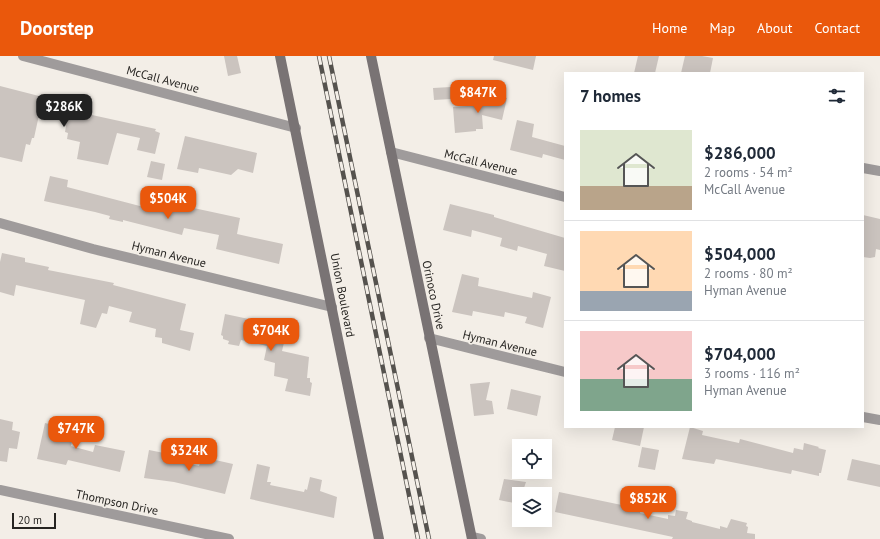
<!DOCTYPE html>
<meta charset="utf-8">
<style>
:root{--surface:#fff;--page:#f6f6f7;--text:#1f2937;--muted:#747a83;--line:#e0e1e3;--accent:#ea580c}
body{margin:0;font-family:"PT Sans",sans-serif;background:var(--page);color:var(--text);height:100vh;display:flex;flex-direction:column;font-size:15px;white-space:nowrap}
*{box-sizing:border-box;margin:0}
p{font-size:13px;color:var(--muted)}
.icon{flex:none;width:22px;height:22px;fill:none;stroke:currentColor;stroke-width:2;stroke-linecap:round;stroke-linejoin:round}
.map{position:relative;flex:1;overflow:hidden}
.drawer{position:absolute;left:564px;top:16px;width:300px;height:356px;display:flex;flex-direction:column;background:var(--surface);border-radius:0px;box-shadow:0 4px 16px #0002}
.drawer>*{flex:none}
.fabs{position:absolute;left:512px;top:383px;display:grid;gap:8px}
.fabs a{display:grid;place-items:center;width:40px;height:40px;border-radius:0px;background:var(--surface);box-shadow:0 4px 16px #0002;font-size:20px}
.scale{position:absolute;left:12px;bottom:10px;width:44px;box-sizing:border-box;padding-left:4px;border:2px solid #262421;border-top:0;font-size:11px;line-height:14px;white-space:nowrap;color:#262421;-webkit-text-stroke:3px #f3eee7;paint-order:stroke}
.price{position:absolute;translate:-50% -34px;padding:0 9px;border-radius:8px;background:var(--accent);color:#fff;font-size:13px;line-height:26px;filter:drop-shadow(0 1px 2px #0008)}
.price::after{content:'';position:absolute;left:50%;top:24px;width:12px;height:9px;margin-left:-6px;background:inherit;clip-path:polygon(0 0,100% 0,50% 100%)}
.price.current{background:#222;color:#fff}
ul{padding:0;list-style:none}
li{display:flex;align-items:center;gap:12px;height:100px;padding:0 16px}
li+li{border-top:1px solid var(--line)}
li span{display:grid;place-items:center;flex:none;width:112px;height:80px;border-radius:0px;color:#555}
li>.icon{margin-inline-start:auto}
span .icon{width:48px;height:48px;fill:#fffc;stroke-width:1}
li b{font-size:17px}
h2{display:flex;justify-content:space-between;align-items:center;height:48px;padding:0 16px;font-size:17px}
header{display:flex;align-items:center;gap:24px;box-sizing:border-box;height:56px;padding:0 20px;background:var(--accent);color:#fff}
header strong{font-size:19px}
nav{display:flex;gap:22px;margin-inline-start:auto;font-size:14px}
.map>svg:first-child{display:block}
.building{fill:#cbc4bf}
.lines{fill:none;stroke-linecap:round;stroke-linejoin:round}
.street{stroke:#9f9b9b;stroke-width:10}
.secondary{stroke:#797374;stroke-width:10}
.rail-casing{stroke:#55524e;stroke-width:4.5}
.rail{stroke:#f3eee7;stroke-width:3;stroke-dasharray:9;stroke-linecap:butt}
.labels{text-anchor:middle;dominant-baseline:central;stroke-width:3.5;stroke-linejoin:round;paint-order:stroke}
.street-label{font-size:12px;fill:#262421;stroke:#f3eee7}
</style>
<header>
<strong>Doorstep</strong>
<nav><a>Home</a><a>Map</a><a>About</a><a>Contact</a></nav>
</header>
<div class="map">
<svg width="880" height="483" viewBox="0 0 880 483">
<rect width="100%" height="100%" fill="#f3eee7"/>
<g class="building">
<path d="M224,0H237L241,17L228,20Z"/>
<path d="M494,0H536L533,14L493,4Z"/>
<path d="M638,0H659L655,17H634Z"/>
<path d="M685,0H702L713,2L710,17H681Z"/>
<path d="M0,30L39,40V43L92,54V59L156,73L155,75L160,77L155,98L137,94L140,82L117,77L108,109L77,103L80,86L67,83L68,77L65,76L66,70H64L65,65L39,59L34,82H32L30,89L26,88L22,106L0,101Z"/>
<path d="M451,31V43L434,44L433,32Z"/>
<path d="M489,38L507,42L502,64L482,59L483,73H476V75L455,77L453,51L481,49L484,39L488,40Z"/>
<path d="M517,64L534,68L532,81L565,90V104L543,98L542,102L510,94Z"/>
<path d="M185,80L257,97L253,117L238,113L231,119L199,112L198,117L177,113Z"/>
<path d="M151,105L165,108L162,124L147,121Z"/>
<path d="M50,120L68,124L67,131L159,155L161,145L240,162L237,178L283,188L279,208L216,193L219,179L184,172L182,179L123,164V166L109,163L110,160L95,156L44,145Z"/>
<path d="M450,148L494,159V161L565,182V215L544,210L547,198L518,190L517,195L500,190L502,182L472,174L471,181L443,174Z"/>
<path d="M863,159L880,163V194L876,193L875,201L870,202L863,201Z"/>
<path d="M2,197L25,202V206L49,211L48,214L114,227L113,229L186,248L180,274L194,277L190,295L162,287V282L155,281L156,273L129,266L132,256L109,250L107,258L102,257L96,272L80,268L85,244L16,229L14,240L0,236V206Z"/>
<path d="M462,218L479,222L478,230L532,242L533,236L551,241L543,272L525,267L527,261L505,256L504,261L473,255L472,260L452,256Z"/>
<path d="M225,258L258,265L256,271L286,278L282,295L309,301L307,322H310V326L312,327L310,340L285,335L288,323L274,320L275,307L264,304L267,290L241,284L239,290L228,288L229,285L223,283V280L221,279Z"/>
<path d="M490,326L486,344L492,345L494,358L474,360L470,328Z"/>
<path d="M511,333L541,340L537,360L507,353Z"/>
<path d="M0,363L13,366L12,374L20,376L17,393L9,392L7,406L0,405Z"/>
<path d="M45,367L74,374L71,390L93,396L95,389L125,395L120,416L68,404L66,409L37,403Z"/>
<path d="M615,371H644L640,390L612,384Z"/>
<path d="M690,371L703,375L702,379L739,387L740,383L793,397L794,392L803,394L804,387L819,391L818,392L826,394L821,417H819V420L792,414L791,418L716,403L714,408L682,403Z"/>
<path d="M642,391L659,394L655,414L638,411Z"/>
<path d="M149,394L179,400L178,405L199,410L202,401L233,408L225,438L174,426L144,422Z"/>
<path d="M852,403L880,409V431L847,424Z"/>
<path d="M257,408L270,411L267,426H271L270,429L304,436L305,433L307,434L310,421L322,424L320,435L337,441L334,462L250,443Z"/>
<path d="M504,423L526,426L522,438H519V448L499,444Z"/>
<path d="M559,436L641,453L640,457L668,463V459L675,460L676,454L688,456L686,463L692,465V466L720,473V470L727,472L731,463L747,467L746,470L748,471L747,477L755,478V483H672L673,481L555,456Z"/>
</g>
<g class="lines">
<g class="street">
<path d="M23,0L296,72"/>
<path d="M391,96L565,141"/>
<path d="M863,112L880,115"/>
<path d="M0,167L93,193L332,251"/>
<path d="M429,282L565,316"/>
<path d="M863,361L880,364"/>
<path d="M0,434L229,483"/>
<path d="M472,481L481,483"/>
</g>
<g class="secondary">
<path d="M280,0L379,483"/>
<path d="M371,0L472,483"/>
</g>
<defs>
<g id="rail">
<path d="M319,0L418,483"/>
<path d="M329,0L429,483"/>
</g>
</defs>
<use href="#rail" class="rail-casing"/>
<use href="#rail" class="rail"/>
</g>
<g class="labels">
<g class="street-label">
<text transform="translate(163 23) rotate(15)">McCall Avenue</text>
<text transform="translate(481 106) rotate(14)">McCall Avenue</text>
<text transform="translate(169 198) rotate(14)">Hyman Avenue</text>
<text transform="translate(343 239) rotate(79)">Union Boulevard</text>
<text transform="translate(434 239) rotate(78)">Orinoco Drive</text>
<text transform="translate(500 287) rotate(14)">Hyman Avenue</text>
<text transform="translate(117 446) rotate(12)">Thompson Drive</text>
</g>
</g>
</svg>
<div class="fabs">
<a><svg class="icon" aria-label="locate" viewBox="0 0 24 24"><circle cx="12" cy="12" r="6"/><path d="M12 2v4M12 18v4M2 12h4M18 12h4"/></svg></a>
<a><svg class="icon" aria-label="layers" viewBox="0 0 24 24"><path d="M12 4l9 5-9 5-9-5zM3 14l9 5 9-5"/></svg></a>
</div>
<div class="scale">20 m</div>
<b class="price" style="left:478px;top:58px">$847K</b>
<b class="price current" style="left:64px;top:72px">$286K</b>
<b class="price" style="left:168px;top:164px">$504K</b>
<b class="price" style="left:271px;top:296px">$704K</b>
<b class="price" style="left:76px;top:394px">$747K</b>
<b class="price" style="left:189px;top:416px">$324K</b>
<b class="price" style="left:648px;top:464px">$852K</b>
<section class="drawer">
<h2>7 homes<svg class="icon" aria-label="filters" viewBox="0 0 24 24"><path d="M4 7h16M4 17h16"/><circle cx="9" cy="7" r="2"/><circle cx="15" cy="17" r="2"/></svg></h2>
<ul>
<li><span style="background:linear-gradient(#dfe7d0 70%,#b9a48a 0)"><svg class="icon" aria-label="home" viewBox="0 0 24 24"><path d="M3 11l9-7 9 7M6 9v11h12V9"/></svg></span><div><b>$286,000</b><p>2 rooms · 54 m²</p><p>McCall Avenue</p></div></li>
<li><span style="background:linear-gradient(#ffd9b3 75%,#9aa5b1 0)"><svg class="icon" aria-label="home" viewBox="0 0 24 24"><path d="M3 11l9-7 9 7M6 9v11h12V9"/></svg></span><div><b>$504,000</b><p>2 rooms · 80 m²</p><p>Hyman Avenue</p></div></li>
<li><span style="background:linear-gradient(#f6c9c9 60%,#7fa58c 0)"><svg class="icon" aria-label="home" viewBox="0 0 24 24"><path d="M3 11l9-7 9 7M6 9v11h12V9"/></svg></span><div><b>$704,000</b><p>3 rooms · 116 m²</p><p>Hyman Avenue</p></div></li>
</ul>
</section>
</div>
